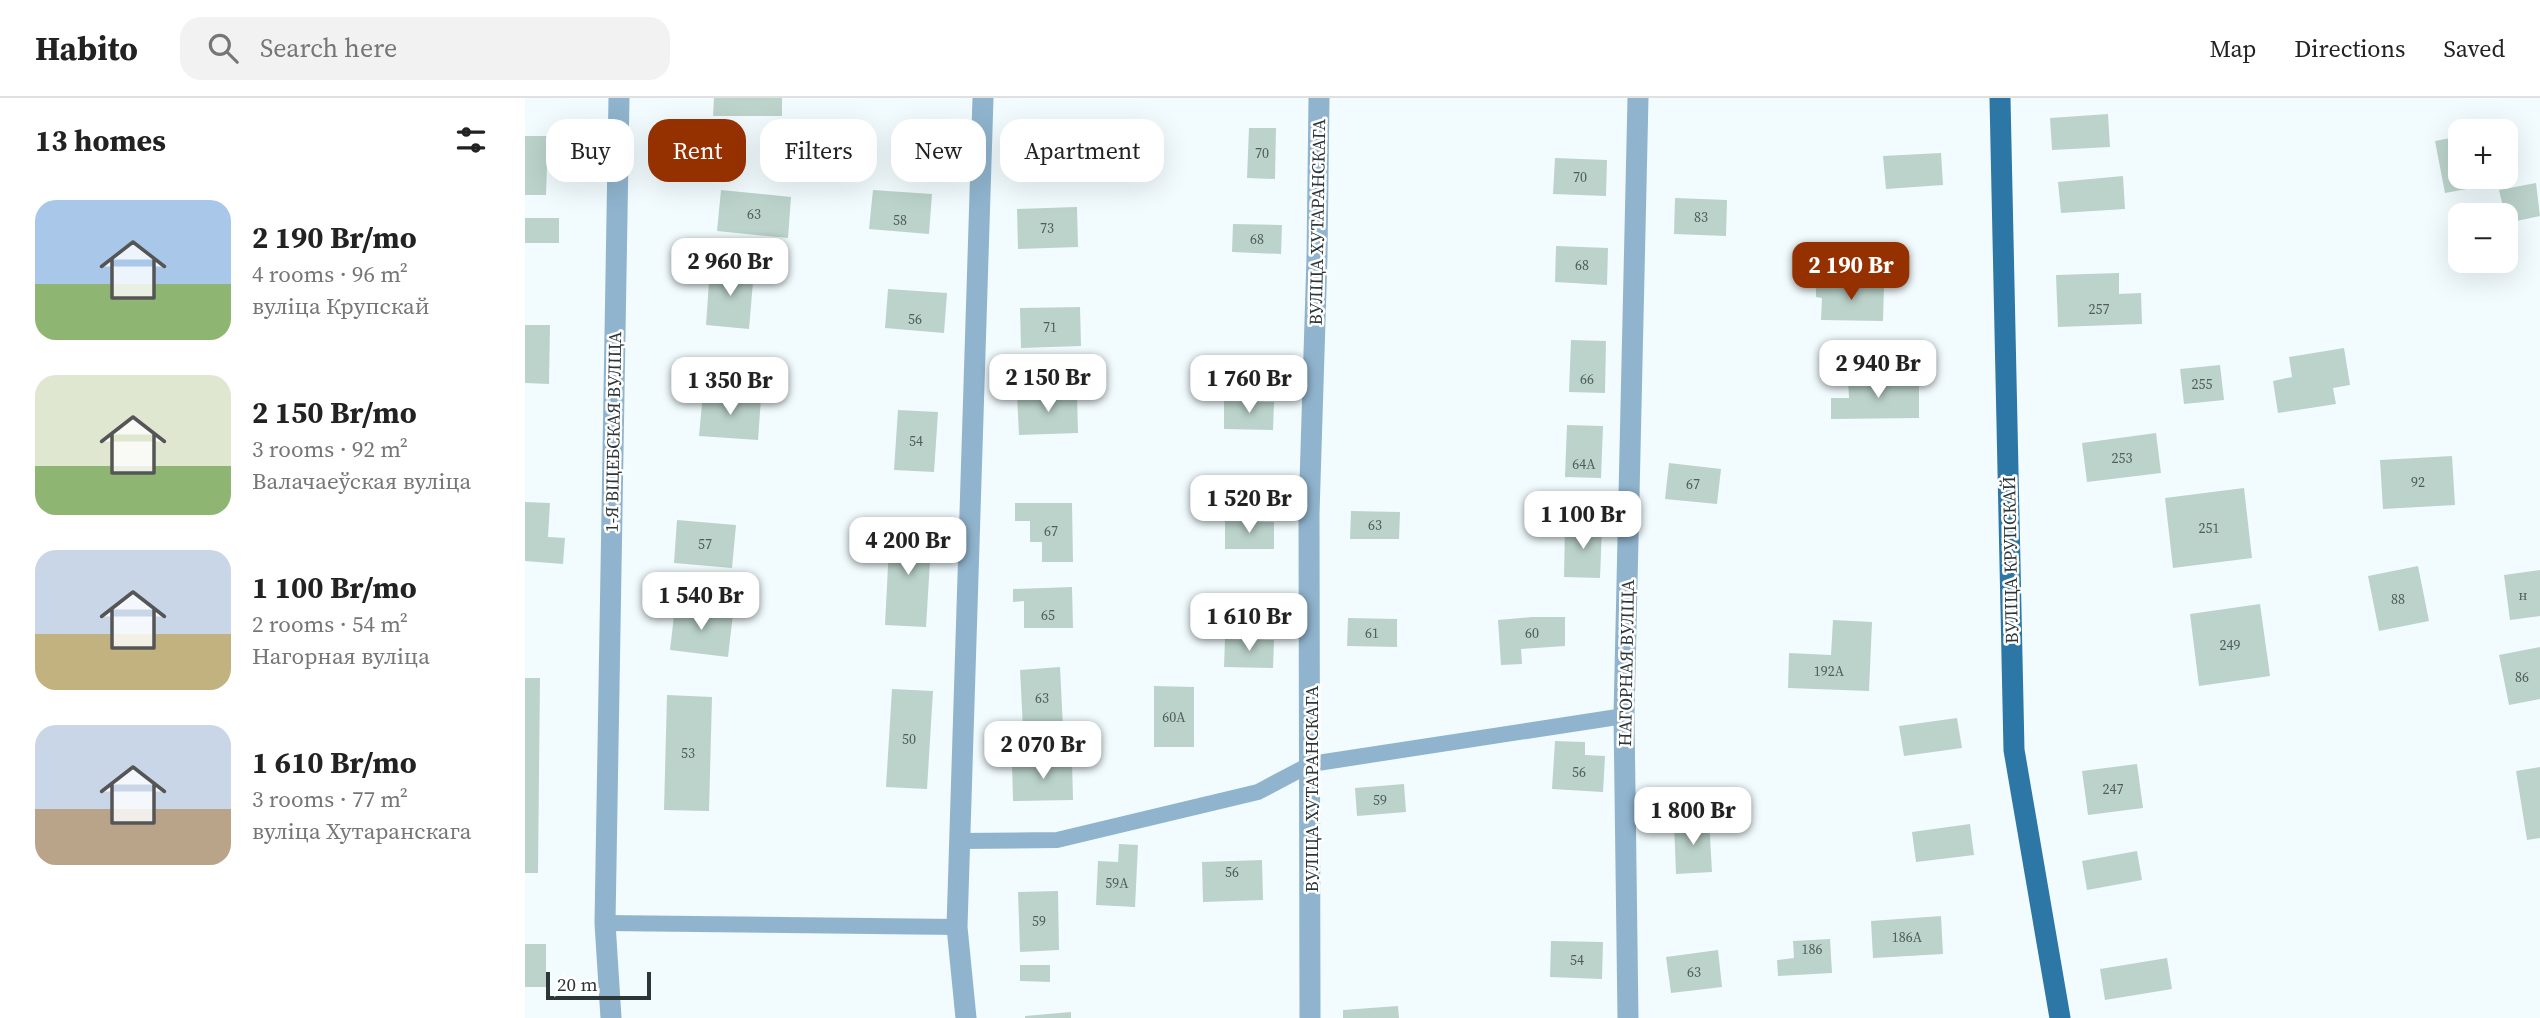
<!DOCTYPE html>
<meta charset="utf-8">
<style>
:root{--surface:#fff;--page:#f2f2f2;--text:#222;--muted:#767676;--line:#e0e0e0;--accent:#953000}
body{margin:0;font-family:"Source Serif 4",serif;background:var(--page);color:var(--text);height:100vh;display:flex;flex-direction:column;font-size:26px;white-space:nowrap}
*{box-sizing:border-box;margin:0}
p{font-size:23px;color:var(--muted)}
.icon{flex:none;width:38px;height:38px;fill:none;stroke:currentColor;stroke-width:2;stroke-linecap:round;stroke-linejoin:round}
.map{position:relative;flex:1;overflow:hidden}
.side{display:flex;flex-direction:column;background:var(--surface);width:525px}
.side>*{flex:none}
.top-card{position:absolute;left:21px;top:21px;width:665px;height:63px;display:flex;gap:14px}
.tools{position:absolute;left:1923px;top:21px;display:grid;gap:14px}
.tools a{display:grid;place-items:center;width:70px;height:70px;border-radius:14px;background:var(--surface);box-shadow:0 7px 28px #0002;font-size:35px}
.scale{position:absolute;left:21px;bottom:18px;width:105px;box-sizing:border-box;padding-left:7px;border:4px solid #2c3637;border-top:0;font-size:19px;line-height:24px;white-space:nowrap;color:#2c3637;-webkit-text-stroke:5px #fff;paint-order:stroke}
.price{position:absolute;translate:-50% -60px;padding:0 16px;border-radius:14px;background:#fff;color:#222;font-size:23px;line-height:46px;filter:drop-shadow(0 2px 4px #0008)}
.price::after{content:'';position:absolute;left:50%;top:42px;width:21px;height:16px;margin-left:-10px;background:inherit;clip-path:polygon(0 0,100% 0,50% 100%)}
.price.active{background:var(--accent);color:#fff}
ul{padding:0;list-style:none}
li{display:flex;align-items:center;gap:21px;height:175px;padding:0 35px}
li span{display:grid;place-items:center;flex:none;width:196px;height:140px;border-radius:21px;color:#555}
li>.icon{margin-inline-start:auto}
span .icon{width:84px;height:84px;fill:#fffc;stroke-width:1}
li b{font-size:30px}
h2{display:flex;justify-content:space-between;align-items:center;height:84px;padding:0 35px;font-size:30px}
.chip{padding:0 24px;border-radius:21px;background:var(--surface);box-shadow:0 7px 28px #0002;font-size:24px;line-height:63px}
.chip.active{background:var(--accent);color:#fff}
header{display:flex;align-items:center;gap:42px;box-sizing:border-box;height:98px;padding:0 35px;background:var(--surface);border-bottom:2px solid var(--line)}
header strong{font-size:33px}
nav{display:flex;gap:38px;margin-inline-start:auto;font-size:24px}
.search{width:490px;height:63px;background:var(--page);display:flex;align-items:center;gap:18px;box-sizing:border-box;padding:0 24px;border-radius:21px;color:var(--muted);font-size:26px}
main{display:flex;flex:1;min-height:0}
.map>svg:first-child{display:block}
.building{fill:#bbd3cb}
.lines{fill:none;stroke-linecap:round;stroke-linejoin:round}
.lane{stroke:#90b4ce;stroke-width:16}
.street{stroke:#90b4ce;stroke-width:21}
.primary{stroke:#2c77a6;stroke-width:21}
.labels{text-anchor:middle;dominant-baseline:central;stroke-width:5;stroke-linejoin:round;paint-order:stroke}
.number-label{font-size:14px;fill:#505d5c}
.street-label{font-size:18px;fill:#2c3637;stroke:#fff}
</style>
<header>
<strong>Habito</strong>
<div class="search"><svg class="icon" aria-label="search" viewBox="0 0 24 24"><circle cx="10" cy="10" r="6"/><path d="M15 15l6 6"/></svg>Search here</div>
<nav><a>Map</a><a>Directions</a><a>Saved</a></nav>
</header>
<main>
<section class="side">
<h2>13 homes<svg class="icon" aria-label="filters" viewBox="0 0 24 24"><path d="M4 7h16M4 17h16"/><circle cx="9" cy="7" r="2"/><circle cx="15" cy="17" r="2"/></svg></h2>
<ul>
<li><span style="background:linear-gradient(#a9c7e8 60%,#8fb573 0)"><svg class="icon" aria-label="home" viewBox="0 0 24 24"><path d="M3 11l9-7 9 7M6 9v11h12V9"/></svg></span><div><b>2 190 Br/mo</b><p>4 rooms · 96 m²</p><p>вуліца Крупскай</p></div></li>
<li><span style="background:linear-gradient(#dfe7d0 65%,#8fb573 0)"><svg class="icon" aria-label="home" viewBox="0 0 24 24"><path d="M3 11l9-7 9 7M6 9v11h12V9"/></svg></span><div><b>2 150 Br/mo</b><p>3 rooms · 92 m²</p><p>Валачаеўская вуліца</p></div></li>
<li><span style="background:linear-gradient(#c9d6e8 60%,#c2b280 0)"><svg class="icon" aria-label="home" viewBox="0 0 24 24"><path d="M3 11l9-7 9 7M6 9v11h12V9"/></svg></span><div><b>1 100 Br/mo</b><p>2 rooms · 54 m²</p><p>Нагорная вуліца</p></div></li>
<li><span style="background:linear-gradient(#c9d6e8 60%,#b9a48a 0)"><svg class="icon" aria-label="home" viewBox="0 0 24 24"><path d="M3 11l9-7 9 7M6 9v11h12V9"/></svg></span><div><b>1 610 Br/mo</b><p>3 rooms · 77 m²</p><p>вуліца Хутаранскага</p></div></li>
</ul>
</section>
<div class="map">
<svg width="2015" height="920" viewBox="0 0 2015 920">
<rect width="100%" height="100%" fill="#f2fcfe"/>
<g class="building">
<path d="M189,0H257V18H188Z"/>
<path d="M1583,16L1585,49L1527,52L1525,20Z"/>
<path d="M556,23L557,63L498,65L497,25Z"/>
<path d="M724,30H751L750,81L722,80Z"/>
<path d="M0,38H23L21,97H0Z"/>
<path d="M1936,38V79H1973L1974,85L1920,95L1910,43Z"/>
<path d="M1416,55L1418,87L1361,91L1358,58Z"/>
<path d="M1030,60L1082,62L1081,98L1028,96Z"/>
<path d="M1598,78L1600,111L1536,115L1533,84Z"/>
<path d="M2011,85L2015,118L1982,125L1974,92Z"/>
<path d="M196,92L266,99L263,140L192,133Z"/>
<path d="M348,92L407,96L404,136L344,131Z"/>
<path d="M1150,100L1202,102L1201,138L1149,136Z"/>
<path d="M552,109L553,149L493,151L492,111Z"/>
<rect x="0" y="120" width="34" height="25"/>
<path d="M708,126L757,127L756,156L707,154Z"/>
<path d="M1031,148L1083,150L1082,187L1030,184Z"/>
<path d="M185,169L229,172L224,231L181,227Z"/>
<path d="M1594,175V196L1616,195L1617,226L1533,229L1531,177Z"/>
<path d="M1291,186L1359,188L1358,223L1296,222L1297,200L1291,199Z"/>
<path d="M363,191L422,195L419,235L360,230Z"/>
<path d="M555,209L556,248L496,250L495,210Z"/>
<path d="M0,227H25L24,286L0,285Z"/>
<path d="M1046,242L1081,243L1080,295L1044,294Z"/>
<path d="M1819,250L1825,287L1808,290L1811,306L1753,315L1748,283L1767,279L1764,259Z"/>
<path d="M1695,267L1699,302L1659,306L1655,271Z"/>
<path d="M1323,282H1394V320L1306,321V300H1324Z"/>
<path d="M178,295L236,300L233,342L174,338Z"/>
<path d="M552,296L553,335L494,337L492,297Z"/>
<path d="M699,303L749,304L748,332L699,331Z"/>
<path d="M373,312L413,314L409,374L369,372Z"/>
<path d="M1042,327L1078,328L1076,380L1040,379Z"/>
<path d="M1631,335L1636,375L1562,384L1557,345Z"/>
<path d="M1927,358L1930,407L1858,411L1855,362Z"/>
<path d="M1144,365L1196,371L1192,406L1140,401Z"/>
<path d="M1719,390L1727,460L1648,470L1640,400Z"/>
<path d="M0,404L25,405L23,439L40,440L38,466L0,463Z"/>
<path d="M490,405H547L548,464H517V444H505V423H490Z"/>
<path d="M826,413L875,414L874,441H825Z"/>
<path d="M152,422L211,427L207,470L149,465Z"/>
<path d="M700,423L749,424V451H700Z"/>
<path d="M1040,427L1077,428L1075,480L1039,479Z"/>
<path d="M365,429L407,431L401,529L360,527Z"/>
<path d="M1893,468L1904,523L1854,533L1843,478Z"/>
<path d="M2015,472V518L1985,522L1979,477Z"/>
<path d="M547,489L548,530H499V503L488,504V491Z"/>
<path d="M1735,506L1745,578L1674,588L1665,516Z"/>
<path d="M150,509L208,516L203,559L145,552Z"/>
<path d="M1007,519H1040V548L996,551L997,566L976,567L973,522Z"/>
<path d="M823,520L872,521V549L822,548Z"/>
<path d="M1308,522L1347,524L1344,593L1263,590L1264,555L1306,557Z"/>
<path d="M700,541L749,542L748,570L699,569Z"/>
<path d="M2015,549V601L1984,607L1974,557Z"/>
<path d="M535,569L538,629L498,631L495,572Z"/>
<path d="M0,580H15L13,775H0Z"/>
<path d="M629,588L669,589V649H629Z"/>
<path d="M367,591L408,593L402,691L361,689Z"/>
<path d="M142,597L187,599L184,713L139,712Z"/>
<path d="M1432,620L1437,650L1379,658L1374,628Z"/>
<path d="M1030,643L1060,644V657L1080,658L1078,694L1027,691Z"/>
<path d="M547,662L548,702L488,703L487,664Z"/>
<path d="M1612,666L1618,710L1563,717L1557,673Z"/>
<path d="M2015,669V740L2002,742L1991,673Z"/>
<path d="M879,686L881,714L832,718L830,690Z"/>
<path d="M1184,722L1187,774L1151,776L1149,724Z"/>
<path d="M1445,726L1449,757L1391,764L1387,734Z"/>
<path d="M594,746L613,747L610,809L571,807L573,763L593,764Z"/>
<path d="M1612,753L1617,782L1562,792L1557,763Z"/>
<path d="M737,762L738,802L678,804L677,764Z"/>
<path d="M533,793L534,852L495,854L493,794Z"/>
<path d="M1416,818L1418,856L1348,860L1346,823Z"/>
<path d="M1305,841L1307,875L1253,878L1252,862L1269,860L1268,843Z"/>
<path d="M1026,843L1078,844L1077,881L1025,879Z"/>
<rect x="0" y="846" width="21" height="43"/>
<path d="M1193,852L1197,889L1146,895L1141,859Z"/>
<path d="M1642,860L1647,891L1580,902L1575,871Z"/>
<path d="M495,867H525V884L495,883Z"/>
<path d="M873,908L874,920H818V912Z"/>
<path d="M546,914V920H500V918Z"/>
</g>
<g class="lines">
<g class="lane">
<path d="M434,743L532,742L733,694L786,666L1099,618"/>
<path d="M80,825L432,829"/>
</g>
<g class="street">
<path d="M86,920L80,825L94,0"/>
<path d="M441,920L432,829L458,0"/>
<path d="M785,920L784,416L792,159L794,0"/>
<path d="M1103,920L1099,618L1113,0"/>
</g>
<path class="primary" d="M1475,0L1489,652L1535,920"/>
</g>
<g class="labels">
<g class="number-label">
<text x="737" y="55">70</text>
<text x="1055" y="79">70</text>
<text x="229" y="116">63</text>
<text x="1176" y="119">83</text>
<text x="375" y="122">58</text>
<text x="522" y="130">73</text>
<text x="732" y="141">68</text>
<text x="1057" y="167">68</text>
<text x="1574" y="211">257</text>
<text x="390" y="221">56</text>
<text x="525" y="229">71</text>
<text x="1062" y="281">66</text>
<text x="1677" y="286">255</text>
<text x="391" y="343">54</text>
<text x="1597" y="360">253</text>
<text x="1059" y="366">64А</text>
<text x="1893" y="384">92</text>
<text x="1168" y="386">67</text>
<text x="850" y="427">63</text>
<text x="1684" y="430">251</text>
<text x="526" y="433">67</text>
<text x="180" y="446">57</text>
<text x="1998" y="497">н</text>
<text x="1873" y="501">88</text>
<text x="523" y="517">65</text>
<text x="847" y="535">61</text>
<text x="1007" y="535">60</text>
<text x="1705" y="547">249</text>
<text x="1304" y="573">192А</text>
<text x="1997" y="579">86</text>
<text x="517" y="600">63</text>
<text x="649" y="619">60А</text>
<text x="384" y="641">50</text>
<text x="163" y="655">53</text>
<text x="1054" y="674">56</text>
<text x="1588" y="691">247</text>
<text x="855" y="702">59</text>
<text x="707" y="774">56</text>
<text x="592" y="785">59А</text>
<text x="514" y="823">59</text>
<text x="1382" y="839">186А</text>
<text x="1287" y="851">186</text>
<text x="1052" y="862">54</text>
<text x="1169" y="874">63</text>
</g>
<g class="street-label">
<text transform="translate(792 124) rotate(-89)">ВУЛІЦА ХУТАРАНСКАГА</text>
<text transform="translate(88 334) rotate(-89)">1-Я ВІЦЕБСКАЯ ВУЛІЦА</text>
<text transform="translate(1485 462) rotate(-91)">ВУЛІЦА КРУПСКАЙ</text>
<text transform="translate(1101 565) rotate(-89)">НАГОРНАЯ ВУЛІЦА</text>
<text transform="translate(786 691) rotate(-90)">ВУЛІЦА ХУТАРАНСКАГА</text>
</g>
</g>
</svg>
<div class="tools">
<a>+</a>
<a>−</a>
</div>
<div class="scale">20 m</div>
<b class="price" style="left:205px;top:200px">2 960 Br</b>
<b class="price active" style="left:1326px;top:204px">2 190 Br</b>
<b class="price" style="left:1353px;top:302px">2 940 Br</b>
<b class="price" style="left:523px;top:316px">2 150 Br</b>
<b class="price" style="left:724px;top:317px">1 760 Br</b>
<b class="price" style="left:205px;top:319px">1 350 Br</b>
<b class="price" style="left:724px;top:437px">1 520 Br</b>
<b class="price" style="left:1058px;top:453px">1 100 Br</b>
<b class="price" style="left:383px;top:479px">4 200 Br</b>
<b class="price" style="left:176px;top:534px">1 540 Br</b>
<b class="price" style="left:724px;top:555px">1 610 Br</b>
<b class="price" style="left:518px;top:683px">2 070 Br</b>
<b class="price" style="left:1168px;top:749px">1 800 Br</b>
<div class="top-card">
<a class="chip">Buy</a>
<a class="chip active">Rent</a>
<a class="chip">Filters</a>
<a class="chip">New</a>
<a class="chip">Apartment</a>
</div>
</div>
</main>
